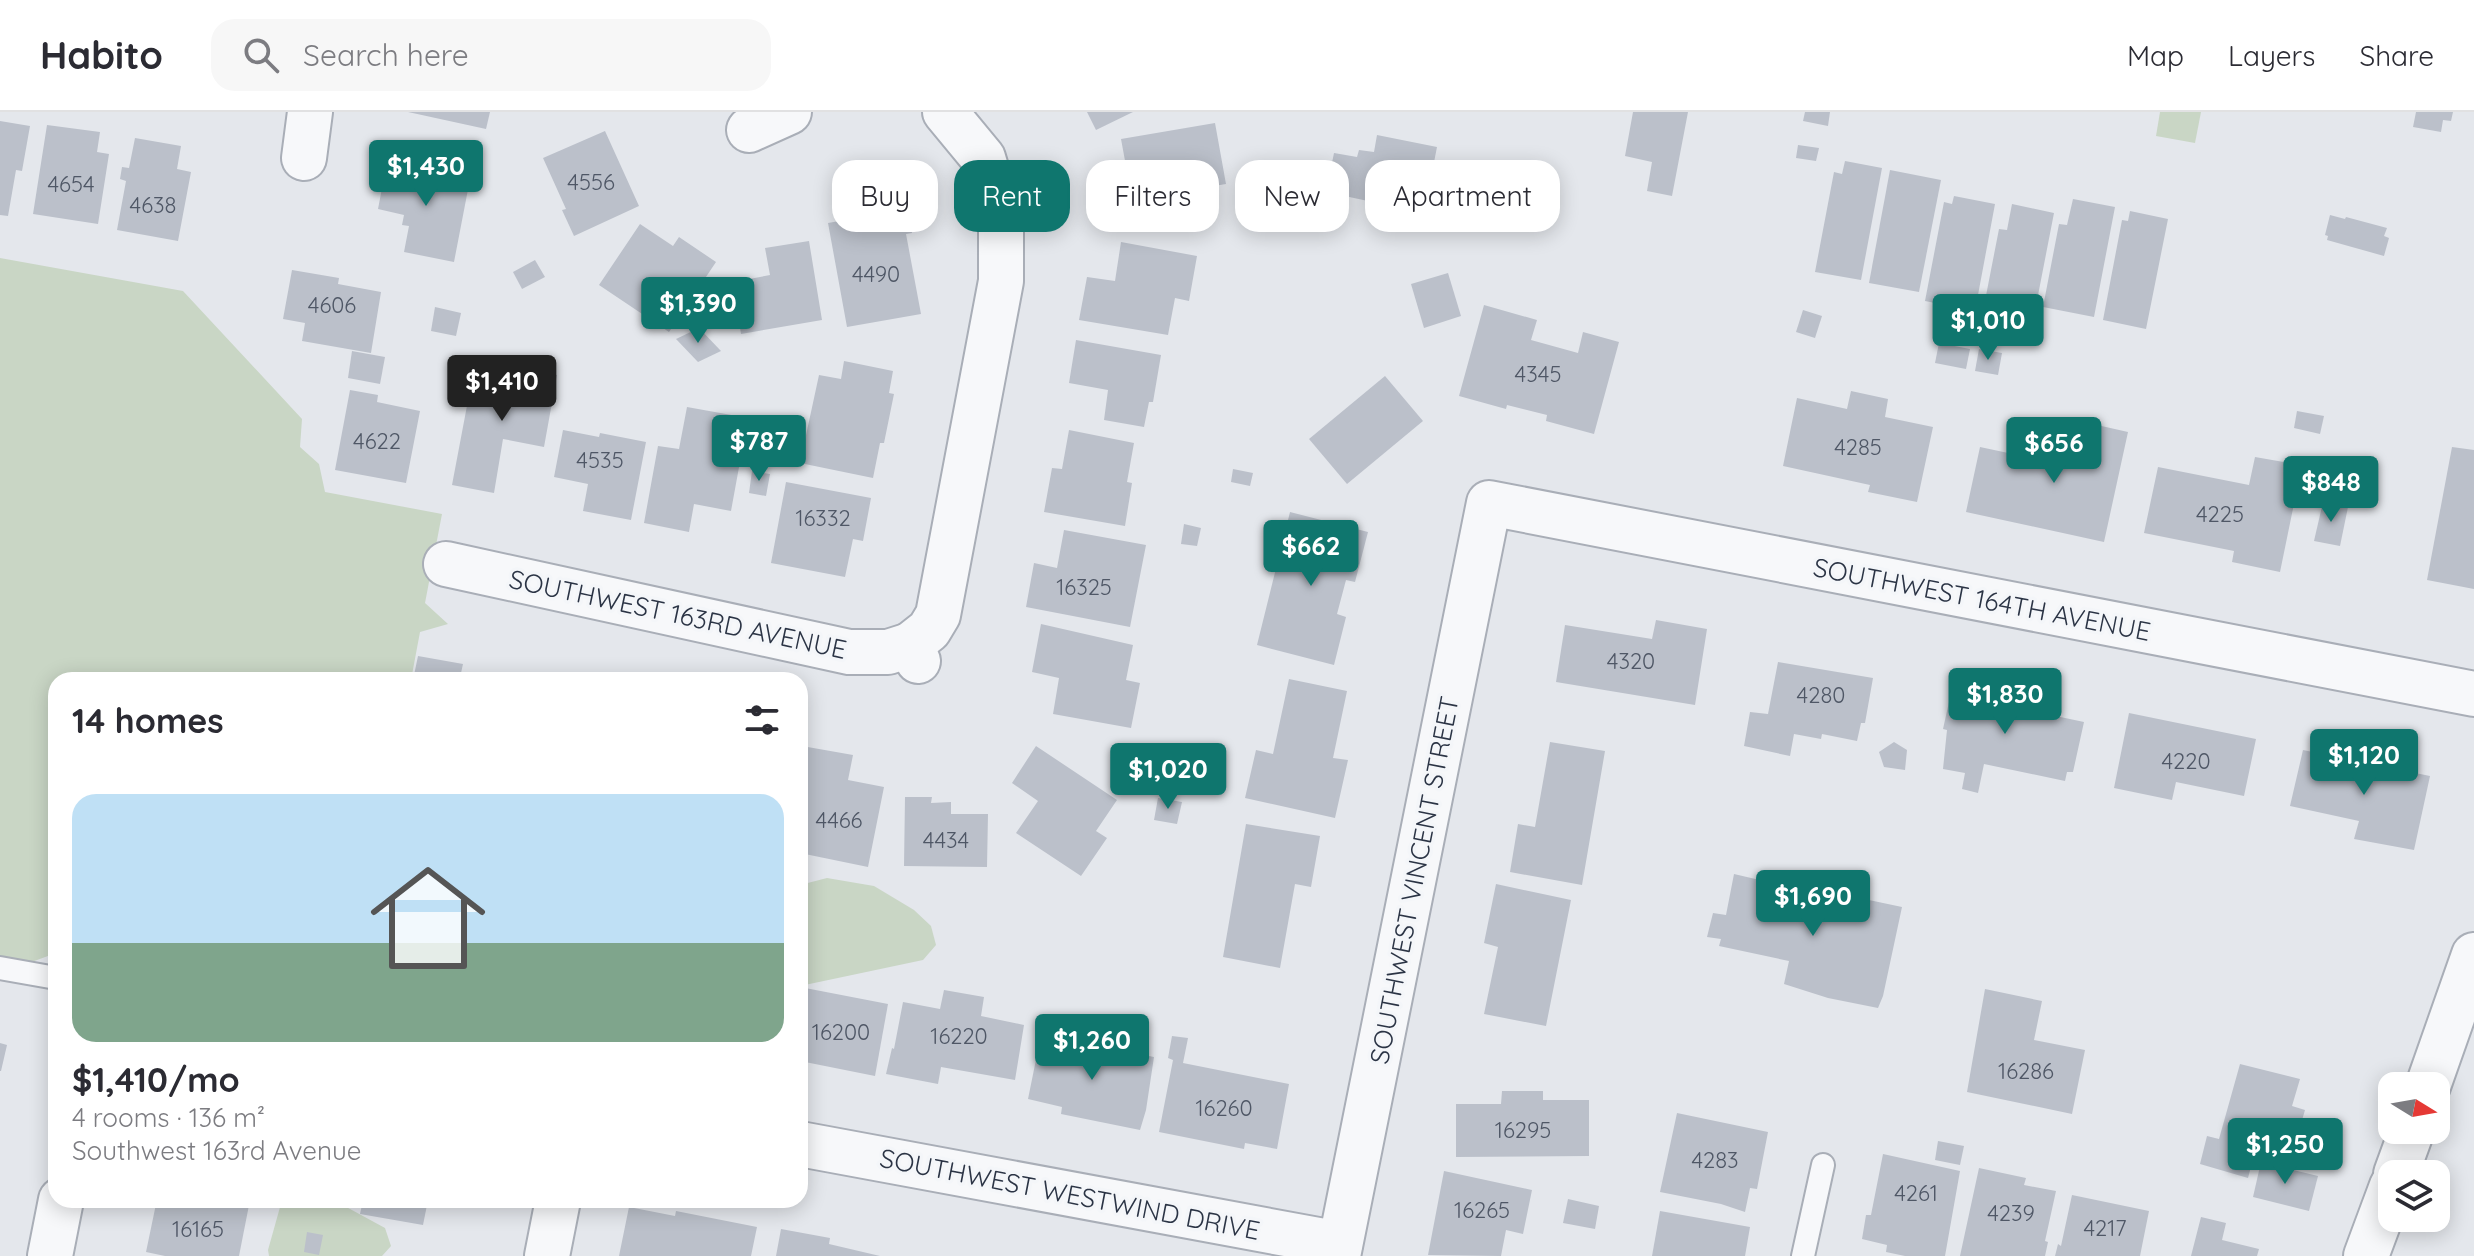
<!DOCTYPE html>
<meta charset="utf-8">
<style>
:root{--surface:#fff;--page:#f7f7f7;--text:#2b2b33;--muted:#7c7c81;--line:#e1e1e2;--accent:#0f766e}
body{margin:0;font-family:Quicksand,sans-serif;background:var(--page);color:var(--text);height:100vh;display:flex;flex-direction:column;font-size:30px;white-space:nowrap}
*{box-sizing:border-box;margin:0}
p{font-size:26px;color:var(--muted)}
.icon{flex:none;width:44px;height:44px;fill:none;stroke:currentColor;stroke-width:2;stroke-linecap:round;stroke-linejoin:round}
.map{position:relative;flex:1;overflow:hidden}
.panel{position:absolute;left:48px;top:560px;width:760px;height:536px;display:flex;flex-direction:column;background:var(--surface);border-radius:24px;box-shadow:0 4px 20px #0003}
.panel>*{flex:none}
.banner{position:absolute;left:832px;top:48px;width:760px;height:72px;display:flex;gap:16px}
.needle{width:52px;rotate:101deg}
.buttons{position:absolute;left:2378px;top:960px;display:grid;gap:16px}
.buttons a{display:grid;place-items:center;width:72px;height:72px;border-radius:16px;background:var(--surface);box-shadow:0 4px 20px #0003;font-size:40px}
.price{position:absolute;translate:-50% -68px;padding:0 18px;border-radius:8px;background:var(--accent);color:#fff;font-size:26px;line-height:52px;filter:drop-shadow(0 2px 4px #0008)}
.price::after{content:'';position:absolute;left:50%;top:48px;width:24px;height:18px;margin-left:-12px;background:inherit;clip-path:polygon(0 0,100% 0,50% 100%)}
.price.active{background:#222;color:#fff}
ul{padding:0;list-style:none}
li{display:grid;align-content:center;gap:16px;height:424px;padding:0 24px}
li span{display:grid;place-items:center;height:248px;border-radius:24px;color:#555}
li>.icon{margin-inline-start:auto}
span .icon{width:144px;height:144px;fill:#fffc;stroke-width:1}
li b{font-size:34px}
h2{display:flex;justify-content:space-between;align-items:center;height:96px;padding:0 24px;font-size:34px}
.tag{padding:0 28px;border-radius:24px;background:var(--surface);box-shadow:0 4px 20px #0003;font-size:28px;line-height:72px}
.tag.active{background:var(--accent);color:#fff}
header{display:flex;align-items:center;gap:48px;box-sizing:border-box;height:112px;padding:0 40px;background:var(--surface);border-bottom:2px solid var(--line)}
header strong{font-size:38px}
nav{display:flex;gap:44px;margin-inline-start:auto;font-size:28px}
.search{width:560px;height:72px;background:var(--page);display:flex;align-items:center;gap:20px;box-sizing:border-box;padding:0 28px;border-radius:24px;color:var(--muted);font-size:30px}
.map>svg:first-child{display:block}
.green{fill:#c9d6c5}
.building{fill:#bbc0ca}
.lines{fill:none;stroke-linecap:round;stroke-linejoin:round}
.service-casing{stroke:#a9aeb7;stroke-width:26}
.minor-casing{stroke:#a9aeb7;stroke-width:48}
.service{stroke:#f7f8fa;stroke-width:22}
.minor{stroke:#f7f8fa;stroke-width:44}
.labels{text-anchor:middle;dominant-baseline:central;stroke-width:7;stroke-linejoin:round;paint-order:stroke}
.number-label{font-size:22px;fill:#4f5766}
.street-label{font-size:26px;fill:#2b3445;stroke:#f4f6f9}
</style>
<header>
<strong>Habito</strong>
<div class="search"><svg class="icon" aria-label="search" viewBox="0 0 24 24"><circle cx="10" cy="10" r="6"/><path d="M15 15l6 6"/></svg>Search here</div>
<nav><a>Map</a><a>Layers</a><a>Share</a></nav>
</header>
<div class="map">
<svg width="2474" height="1144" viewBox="0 0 2474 1144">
<rect width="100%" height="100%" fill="#e4e7ec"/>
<g class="green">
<path d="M2160,0H2201L2195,31L2156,24Z"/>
<path d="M0,146L183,179L302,307L300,335L319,352L325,380L442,402L425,491L448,512L420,520L411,568H56V841L29,851L0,847Z"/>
<path d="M827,766L874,774L914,798L931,814L936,833L923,848L800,874V773Z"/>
<path d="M282,1088H339V1091L385,1116L391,1134L382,1144H269L268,1138Z"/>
</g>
<g class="building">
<path d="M408,0H490L486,17Z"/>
<path d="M1087,0H1133L1096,18Z"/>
<path d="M1633,0H1688L1672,84L1647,79L1652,50L1625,44Z"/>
<path d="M1805,0H1830L1828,14L1803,9Z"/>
<path d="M2416,0H2453L2451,9L2443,8L2441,20L2413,15Z"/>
<path d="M0,9L30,14L22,59L16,58L8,104L0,103Z"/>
<path d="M1215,11L1226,72L1184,79L1187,99L1111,113L1102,70L1128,65L1121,27Z"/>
<path d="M47,13L100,20L97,40L109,42L98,112L33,102Z"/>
<path d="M605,19L639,94L574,124L562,98L566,97L543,46Z"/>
<path d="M1377,23L1437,35L1424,101L1326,80L1334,41L1357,45L1359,38L1374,40Z"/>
<path d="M135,26L181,34L177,57L191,60L178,129L117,118L126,69L120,67L122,55L129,56Z"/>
<path d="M1798,33L1819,36L1816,49L1796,46Z"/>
<path d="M1845,49L1882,56L1861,168L1815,160L1834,60L1842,62Z"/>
<path d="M387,50L470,67L454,150L404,140L409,114L402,113L404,103L378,97Z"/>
<path d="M1890,58L1941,68L1919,180L1869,171Z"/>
<path d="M1954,84L1995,92L1975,199L1925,189L1944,90L1952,92Z"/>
<path d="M895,87V92L906,89L912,121L906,122L921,202L847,215L828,111L874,103L872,94Z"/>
<path d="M2073,87L2115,95L2094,205L2043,195L2059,112L2067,113Z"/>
<path d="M2012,92L2054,101L2033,209L1983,199L1999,117L2007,118Z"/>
<path d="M2130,99L2168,107L2146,217L2103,208L2122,108L2128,109Z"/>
<path d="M2330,103L2345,107L2346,105L2387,116L2384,124L2389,126L2384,144L2327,128L2328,124L2325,123Z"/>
<path d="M640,112L673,134L679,125L716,150L669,220L599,173Z"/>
<path d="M809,129L822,208L741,222L733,170L770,163L765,136Z"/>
<path d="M1121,130L1197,144L1189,189L1175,186L1168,223L1079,208L1087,165L1115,169Z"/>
<path d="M535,148L545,165L522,177L513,160Z"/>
<path d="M292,158L339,166L338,172L381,180L371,241L302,229L305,211L283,207Z"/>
<path d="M1448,161L1461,204L1424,216L1411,172Z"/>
<path d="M1484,193L1537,208L1531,228L1578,241L1583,220L1619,230L1594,322L1546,309L1547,303L1507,293L1506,297L1459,284Z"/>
<path d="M435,195L461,201L456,224L431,219Z"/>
<path d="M1803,198L1822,204L1815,226L1796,220Z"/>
<path d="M699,216L721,239L698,250L676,227Z"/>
<path d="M1076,228L1161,243L1153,290H1149L1144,315L1104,308L1108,278L1069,271Z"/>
<path d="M1939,231L1970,237L1966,257L1935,251Z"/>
<path d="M1979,237L2002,241L1998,263L1975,259Z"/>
<path d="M352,239L385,245L380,272L348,266Z"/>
<path d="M844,249L893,259L889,281L894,282L884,331H880L873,366L800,351L819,263L841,267Z"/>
<path d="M513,254L557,263L544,335L503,327L494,381L452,373L473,262L509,268Z"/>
<path d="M1385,264L1423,309L1347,372L1309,327Z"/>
<path d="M350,278L378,283L377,290L420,299L406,371L335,358Z"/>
<path d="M1851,279L1888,287L1885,305L1933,315L1917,390L1868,380L1870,373L1783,354L1797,286L1847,297Z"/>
<path d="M687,295L748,306L731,399L694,392L689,420L644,411L658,334L679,337Z"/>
<path d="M2297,299L2324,304L2320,322L2294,316Z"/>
<path d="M2075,308L2128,320L2104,430L1966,400L1980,335L2065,353Z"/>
<path d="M563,318L599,325L600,321L646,330L631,408L583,399L588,372L554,365Z"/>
<path d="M1069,318L1134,331L1127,370L1132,371L1125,414L1044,400L1052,356L1062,357Z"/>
<path d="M2452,335L2474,338V477L2427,468Z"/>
<path d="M2255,345L2295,352L2289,381L2296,382L2280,460L2232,450L2234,439L2144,421L2158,355L2249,373Z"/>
<path d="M1233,357L1253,361L1250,374L1231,370Z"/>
<path d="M752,359L770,362L766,384L749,381Z"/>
<path d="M786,370L871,386L863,429L853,427L845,465L771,451Z"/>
<path d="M2323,390L2348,395L2340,434L2314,429Z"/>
<path d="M1290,400L1368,420L1355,470L1346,468L1337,502L1346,505L1334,553L1257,533Z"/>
<path d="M1184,412L1201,416L1197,434L1181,432Z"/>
<path d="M1064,418L1146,433L1130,515L1026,495L1034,451L1057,456Z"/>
<path d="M1656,508L1707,517L1695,593L1556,570L1565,513L1652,527Z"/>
<path d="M1041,512L1133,533L1126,568L1140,571L1131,616L1053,602L1059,566L1032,560Z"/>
<path d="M418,544L463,552L461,561L489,568H413Z"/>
<path d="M1778,550L1873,566L1865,611H1861L1857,629L1822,622L1821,627L1794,622L1790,644L1744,634L1750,600L1768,602Z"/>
<path d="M1955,563L2003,573L1999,592L2084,610L2073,660H2067L2065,669L1984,652L1978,681L1962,677L1965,661L1943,657L1947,618L1943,617Z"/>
<path d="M1289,567L1347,579L1333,646L1348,648L1335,706L1245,686L1256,638L1273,642Z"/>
<path d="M2129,601L2256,627L2244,684L2176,670L2172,688L2114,676Z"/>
<path d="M1550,630L1605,639L1582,773L1510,760L1518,712L1535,715Z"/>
<path d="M1894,630L1907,638L1905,658L1884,655L1879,640Z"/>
<path d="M802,634L853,643L848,668L884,675L868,755L800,741Z"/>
<path d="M1036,634L1117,688L1096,719L1107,726L1081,764L1016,721L1038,689L1012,671Z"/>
<path d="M2303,638L2430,664L2414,738L2354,727L2359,709L2290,694Z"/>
<path d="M1161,662L1175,665L1171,683L1157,679Z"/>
<path d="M905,685H932L931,691L951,690V702H988L987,755L904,754Z"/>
<path d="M1158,686L1182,690L1177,712L1154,708Z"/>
<path d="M1246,712L1320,724L1311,775L1295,772L1280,856L1223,845Z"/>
<path d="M1734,762L1790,775L1788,781L1848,793L1850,784L1902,795L1883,884L1878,896L1828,886L1784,872L1789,849L1719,834L1721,827L1707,825L1713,801L1726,803Z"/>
<path d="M1496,772L1571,788L1546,914L1484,902L1498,835L1484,831Z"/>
<path d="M800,875L888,892L875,964L800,949Z"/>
<path d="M1985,877L2042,889L2034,928L2085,938L2072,1002L1967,980Z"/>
<path d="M944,878L984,885L981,904L1024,913L1015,968L941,955L938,972L886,962L892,936L894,937L903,890L940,897Z"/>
<path d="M1041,923L1154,945L1146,998L1140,1018L1061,1002L1062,995L1028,987Z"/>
<path d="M1172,924L1188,926L1183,951L1289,972L1277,1037L1245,1031L1244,1037L1159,1020L1173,948L1168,946Z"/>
<path d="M0,931L7,933L1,959H0Z"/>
<path d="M2240,952L2300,967L2292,994L2305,998L2300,1015L2288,1011L2287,1015L2283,1014L2273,1049L2254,1043L2248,1066L2200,1052L2207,1024L2219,1027Z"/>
<path d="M1502,979H1543V988H1589V1044L1456,1045V992H1501Z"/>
<path d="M1677,1001L1768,1020L1757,1077L1750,1076L1745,1100L1721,1092L1660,1080Z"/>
<path d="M1938,1029L1964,1034L1960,1053L1935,1048Z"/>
<path d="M1883,1042L1960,1059L1945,1144H1905L1886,1140L1887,1133L1862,1127L1866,1103H1871Z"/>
<path d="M2261,1050L2318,1064L2309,1099L2253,1085Z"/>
<path d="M1979,1056L2026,1066L2024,1073L2056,1079L2045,1129L2048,1130L2045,1144H1960Z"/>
<path d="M1444,1059L1532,1078L1523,1122L1506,1118L1501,1144L1428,1143Z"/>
<path d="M2072,1083L2149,1099L2140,1144H2055L2058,1132L2061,1134Z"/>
<path d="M1568,1087L1599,1094L1595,1117L1563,1111Z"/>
<path d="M164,1088H250L239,1144H165L146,1140L156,1092L163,1093Z"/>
<path d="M363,1088H428L423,1113L360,1102Z"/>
<path d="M629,1095L675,1104L676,1099L757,1115L751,1144H619Z"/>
<path d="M1660,1099L1750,1115L1745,1144H1652Z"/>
<path d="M2201,1105L2226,1111L2222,1128L2259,1137L2257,1144H2191Z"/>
<path d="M781,1117L830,1126L829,1132L880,1144H776Z"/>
<path d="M307,1120L323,1123L319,1143L304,1140Z"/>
</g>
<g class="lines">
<defs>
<g id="service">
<path d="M0,856L56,866"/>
<path d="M1803,1144L1823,1053"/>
</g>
<g id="minor">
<path d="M749,18L789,0"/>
<path d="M304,46L310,0"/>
<path d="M446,452L849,540H888L910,533"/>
<path d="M918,549L910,533L929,518L938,503L1001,169V106L983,46L945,0"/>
<path d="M2428,974L2474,843"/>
<path d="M800,1032L1340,1132"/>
<path d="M2396,1062L2412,1018"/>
<path d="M50,1144L61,1088"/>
<path d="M547,1144L558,1088"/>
<path d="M1338,1144L1489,391L2474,582"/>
<path d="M2366,1144L2392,1074"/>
</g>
</defs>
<use href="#service" class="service-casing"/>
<use href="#minor" class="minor-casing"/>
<use href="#service" class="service"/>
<use href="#minor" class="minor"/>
</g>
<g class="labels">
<g class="number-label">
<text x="591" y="70">4556</text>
<text x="71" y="72">4654</text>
<text x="153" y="93">4638</text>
<text x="876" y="162">4490</text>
<text x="332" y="193">4606</text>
<text x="1538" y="262">4345</text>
<text x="377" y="329">4622</text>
<text x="1858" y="335">4285</text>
<text x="600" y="348">4535</text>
<text x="2220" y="402">4225</text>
<text x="823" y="406">16332</text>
<text x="1084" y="475">16325</text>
<text x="1631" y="549">4320</text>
<text x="1821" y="583">4280</text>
<text x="2186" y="649">4220</text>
<text x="839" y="708">4466</text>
<text x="946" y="728">4434</text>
<text x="841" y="920">16200</text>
<text x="959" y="924">16220</text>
<text x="2026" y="959">16286</text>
<text x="1224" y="996">16260</text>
<text x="1523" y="1018">16295</text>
<text x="1715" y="1048">4283</text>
<text x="1916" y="1081">4261</text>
<text x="1482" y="1098">16265</text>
<text x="2011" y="1101">4239</text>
<text x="2105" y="1116">4217</text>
<text x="198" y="1117">16165</text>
</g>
<g class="street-label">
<text transform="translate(1982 487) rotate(11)">SOUTHWEST 164TH AVENUE</text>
<text transform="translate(678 502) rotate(12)">SOUTHWEST 163RD AVENUE</text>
<text transform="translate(1414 768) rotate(-79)">SOUTHWEST VINCENT STREET</text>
<text transform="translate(1070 1082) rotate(11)">SOUTHWEST WESTWIND DRIVE</text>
</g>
</g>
</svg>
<div class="buttons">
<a><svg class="needle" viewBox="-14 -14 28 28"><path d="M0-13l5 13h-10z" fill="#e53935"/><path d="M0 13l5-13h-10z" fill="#7c7c81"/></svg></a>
<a><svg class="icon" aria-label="layers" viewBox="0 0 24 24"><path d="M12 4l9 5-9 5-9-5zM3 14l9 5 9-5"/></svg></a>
</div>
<b class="price" style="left:426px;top:96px">$1,430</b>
<b class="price" style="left:698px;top:233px">$1,390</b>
<b class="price" style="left:1988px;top:250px">$1,010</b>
<b class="price active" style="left:502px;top:311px">$1,410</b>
<b class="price" style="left:759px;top:371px">$787</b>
<b class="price" style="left:2054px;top:373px">$656</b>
<b class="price" style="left:2331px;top:412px">$848</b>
<b class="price" style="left:1311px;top:476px">$662</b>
<b class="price" style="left:2005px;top:624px">$1,830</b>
<b class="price" style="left:2364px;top:685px">$1,120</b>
<b class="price" style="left:1168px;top:699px">$1,020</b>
<b class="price" style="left:1813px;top:826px">$1,690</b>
<b class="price" style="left:1092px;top:970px">$1,260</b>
<b class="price" style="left:2285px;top:1074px">$1,250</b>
<div class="banner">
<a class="tag">Buy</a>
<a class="tag active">Rent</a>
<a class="tag">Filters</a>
<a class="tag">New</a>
<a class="tag">Apartment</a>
</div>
<section class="panel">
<h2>14 homes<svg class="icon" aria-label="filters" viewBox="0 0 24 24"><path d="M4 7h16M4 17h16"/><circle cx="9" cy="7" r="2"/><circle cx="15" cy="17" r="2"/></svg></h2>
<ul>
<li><span style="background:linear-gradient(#bfe0f5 60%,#7fa58c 0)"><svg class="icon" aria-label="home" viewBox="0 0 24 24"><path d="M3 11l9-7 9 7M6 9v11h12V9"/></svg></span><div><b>$1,410/mo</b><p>4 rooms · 136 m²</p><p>Southwest 163rd Avenue</p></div></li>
</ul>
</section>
</div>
